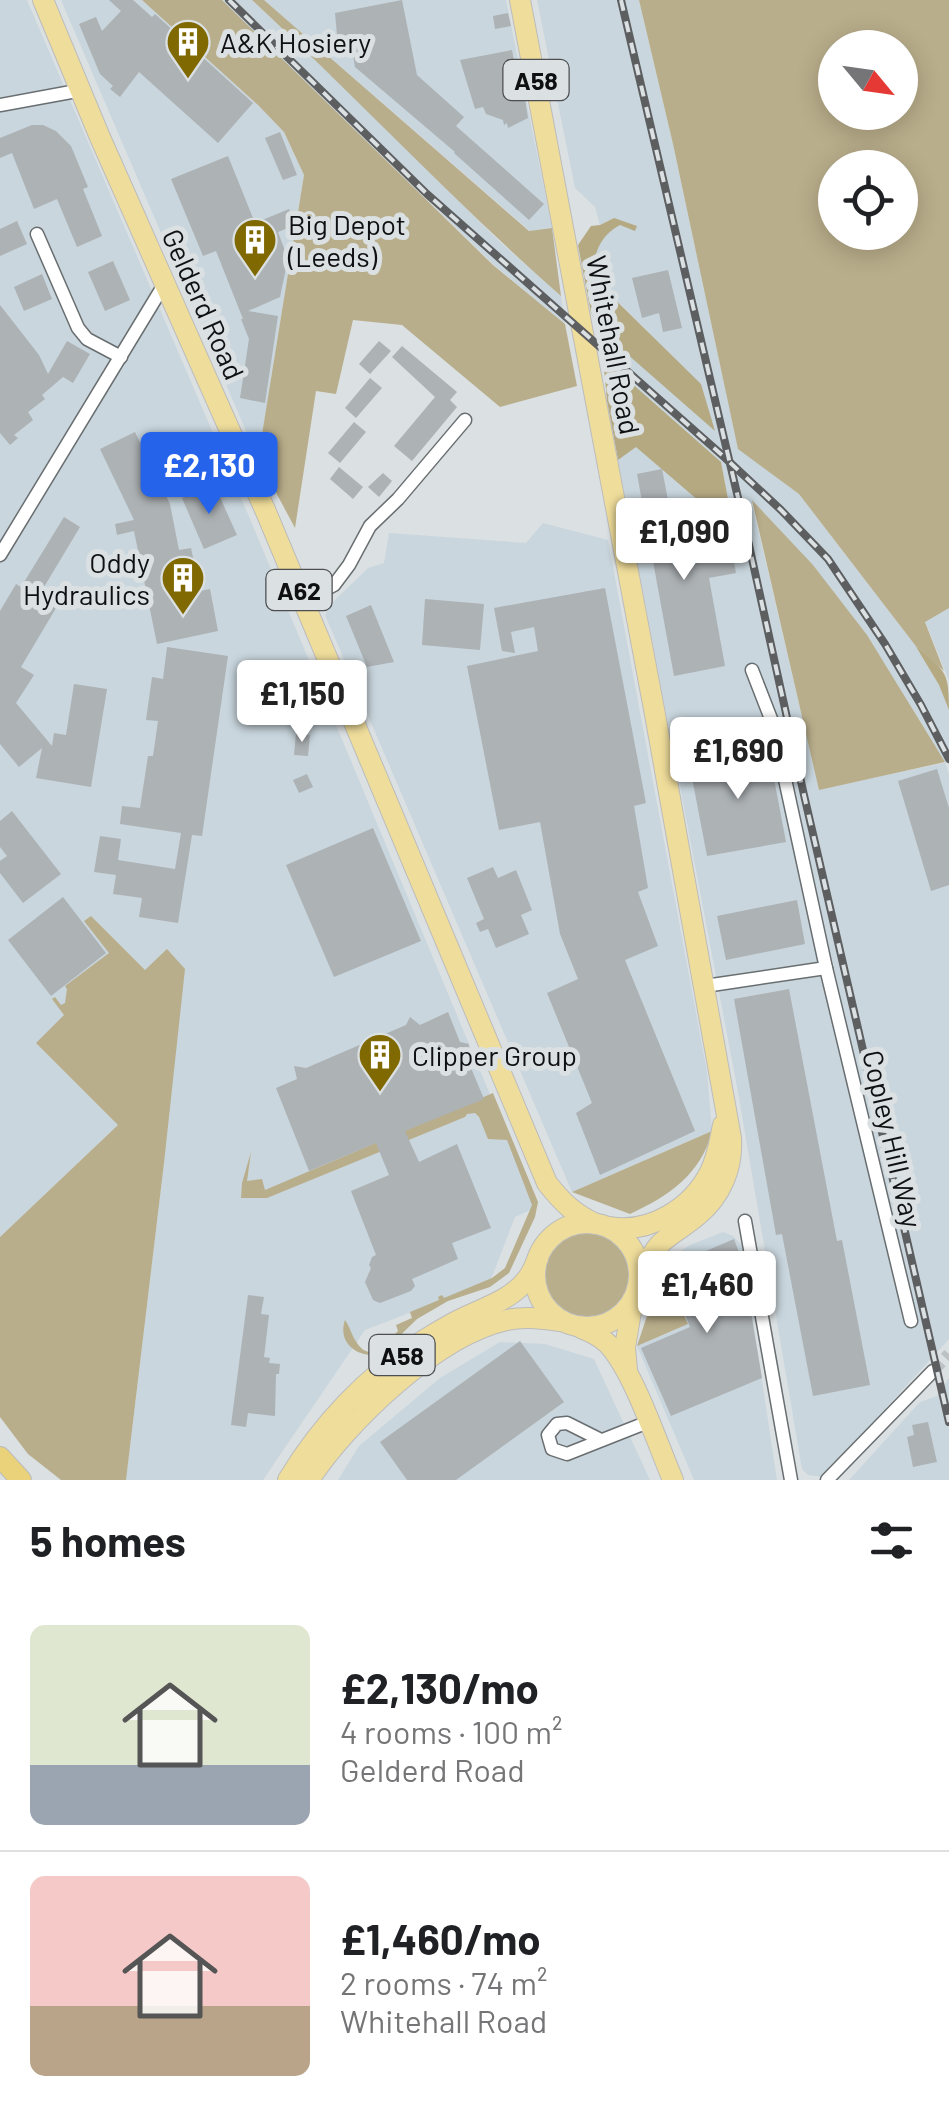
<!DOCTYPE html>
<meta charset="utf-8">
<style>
:root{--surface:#fff;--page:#f2f2f2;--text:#202124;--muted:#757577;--line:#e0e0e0;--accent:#2563eb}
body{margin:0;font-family:Barlow,sans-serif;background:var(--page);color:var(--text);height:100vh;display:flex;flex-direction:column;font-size:38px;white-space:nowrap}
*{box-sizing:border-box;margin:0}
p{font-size:32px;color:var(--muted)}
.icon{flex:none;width:55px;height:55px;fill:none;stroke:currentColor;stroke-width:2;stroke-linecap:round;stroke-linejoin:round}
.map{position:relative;height:1480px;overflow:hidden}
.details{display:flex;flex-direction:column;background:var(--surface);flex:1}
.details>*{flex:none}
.needle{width:65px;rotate:119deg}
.controls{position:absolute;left:818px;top:30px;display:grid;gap:20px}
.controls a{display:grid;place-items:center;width:100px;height:100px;border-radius:50%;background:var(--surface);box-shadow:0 5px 25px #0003;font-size:50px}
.price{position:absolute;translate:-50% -85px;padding:0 22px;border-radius:10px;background:#fff;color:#222;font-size:32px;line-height:65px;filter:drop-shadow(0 2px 5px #0008)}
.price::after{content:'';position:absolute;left:50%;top:60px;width:30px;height:22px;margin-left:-15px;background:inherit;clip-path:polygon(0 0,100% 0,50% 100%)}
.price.current{background:var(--accent);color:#fff}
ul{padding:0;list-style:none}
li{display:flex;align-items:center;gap:30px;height:250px;padding:0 30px}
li+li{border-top:2px solid var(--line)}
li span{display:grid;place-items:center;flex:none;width:280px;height:200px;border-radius:15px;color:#555}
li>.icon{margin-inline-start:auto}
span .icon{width:120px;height:120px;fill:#fffc;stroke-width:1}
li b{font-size:42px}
h2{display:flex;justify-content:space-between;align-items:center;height:120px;padding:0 30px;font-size:42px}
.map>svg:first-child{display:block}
.built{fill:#c9d6dd;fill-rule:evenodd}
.green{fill:#b9ae8b;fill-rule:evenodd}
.forest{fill:#b5a982}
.building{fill:#adb2b5}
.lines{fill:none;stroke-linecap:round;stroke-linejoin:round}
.minor-tunnel{stroke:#bcc1c4;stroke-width:12;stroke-dasharray:12 6;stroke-linecap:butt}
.minor-casing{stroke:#696e70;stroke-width:15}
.primary-casing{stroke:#bcbcbc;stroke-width:22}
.trunk-casing{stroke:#bcbcbc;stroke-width:22}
.minor{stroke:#fff;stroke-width:12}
.primary{stroke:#efdd9b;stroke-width:20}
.trunk{stroke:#ead27a;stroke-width:20}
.rail-casing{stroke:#5c5e60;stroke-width:8}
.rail{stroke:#dbe0e3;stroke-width:4;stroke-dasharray:11;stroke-linecap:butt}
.labels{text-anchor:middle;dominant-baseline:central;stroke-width:10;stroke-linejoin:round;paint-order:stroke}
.shield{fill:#dbe0e3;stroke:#4c4e50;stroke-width:2.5}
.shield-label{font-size:25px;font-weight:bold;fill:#0f1011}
.poi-label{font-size:28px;fill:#0f1011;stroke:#dbe0e3;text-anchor:start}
.street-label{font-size:28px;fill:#0f1011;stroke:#dbe0e3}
</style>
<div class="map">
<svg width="949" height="1480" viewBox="0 0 949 1480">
<rect width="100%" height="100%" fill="#dbe0e3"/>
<g class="built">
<path d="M0,0H27L253,526L537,1207L515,1217L490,1282L365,1330L263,1480H126L164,1163L118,1125L0,1237Z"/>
<path d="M61,0H142L258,105L284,132L304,175L258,459Z"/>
<path d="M222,0H252L321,64L500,242L561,296L565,324L494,265Z"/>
<path d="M264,0H506L552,228L530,231Z"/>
<path d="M537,0H639L673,144L738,448L799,494L915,645L939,685L949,710V761L945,763L949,774V1339L823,1477L808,1475L802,1469L738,1092L618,460L636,446L733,530L721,462L603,358L602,332L714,429L700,384L591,275L595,250L608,231L620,225L635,230L614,218L600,225L595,207L575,188ZM752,503L945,762L944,763L819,789Z"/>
<path d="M543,523L608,540L707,1072L712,1131L572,1192L325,615L331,604L368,568L384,563L389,533L526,543Z"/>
<path d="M949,608V681L925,621Z"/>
<path d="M723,1232L733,1236L741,1244L747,1264L750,1301L777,1480H694L637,1346L688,1324L663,1268L678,1253L690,1245Z"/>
<path d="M500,1342L545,1344L594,1359L650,1480H338L359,1446L440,1378Z"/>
<path d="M949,1378V1480H849L920,1402L937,1396Z"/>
</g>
<g class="green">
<path d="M142,0H222L493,265L565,324L577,386L500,407L402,325L353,320L336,394L316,391L295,528L258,459L304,175L284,132L258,105Z"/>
<path d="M252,0H264L529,231L552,228L561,296C454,202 356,97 252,0Z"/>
<path d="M639,0H949V608L925,622L944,671L915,645L799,494L738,449L673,144ZM835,48H900V112H835ZM835,168H900V232H835Z"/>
<path d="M752,500L813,565L867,635L945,762L819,790Z"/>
<path d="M91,916L145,970L167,949L185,969L164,1163L126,1480H61L28,1454L0,1417V1237L118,1125L36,1043L64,1015L52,999L55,997L61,1005L65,1003L67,989L65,986L109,953L84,921Z"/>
<path d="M493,1093L538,1202L535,1217L509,1273L490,1287L448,1301L417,1319L381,1354C358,1359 337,1343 345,1320C350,1327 352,1336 357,1343C371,1364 387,1343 398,1331L396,1325L412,1318L410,1312L439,1300L438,1297L442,1295L444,1298L492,1278L505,1268L532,1205L507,1140L488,1139L479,1117L475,1113L467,1114L465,1117L267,1198H241L242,1183L251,1152L247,1181L262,1179L265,1190Z"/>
<path d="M712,1131C701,1175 668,1196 630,1214L572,1192Z"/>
<circle cx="587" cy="1275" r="42"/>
<path d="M663,1268L688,1324L637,1346Z"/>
</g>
<g class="forest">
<path d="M614,218L637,226L635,231L620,225C599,236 595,253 591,276L701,384L715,431L602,332L591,313L578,245L591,226L600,225Z"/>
<path d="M603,358L721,462L734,531L636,447L618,460L607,401Z"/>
<path d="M915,645C945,672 949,669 949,710L939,685Z"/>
</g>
<g class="building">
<path d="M109,0H133L152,17L155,14L253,103L218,143L139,72L120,97L110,89L113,86L100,74L79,24L96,17L102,31L121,11Z"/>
<path d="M402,0L417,75L464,117L456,126L544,204L529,220L454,153L455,152L355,67L351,44L338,46L335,13Z"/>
<path d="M508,13L511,26L495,29L493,16Z"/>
<path d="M512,50L521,100L525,99L528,118L508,128L507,123L504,125L503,120L486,114L483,107L475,109L460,60Z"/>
<path d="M32,125H43L56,131L71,146L88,187L83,189L102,236L77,247L57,199L34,209L12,153L0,158V138Z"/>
<path d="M280,132L297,175L283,180L265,138Z"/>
<path d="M228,156L255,223L289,209L295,225L278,232L288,259L280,297L248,311L278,316L265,403L240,398L249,339L241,319H243L216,251L203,256L171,179Z"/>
<path d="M17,221L27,244L0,256V229Z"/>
<path d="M113,261L130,300L105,311L88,272Z"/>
<path d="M668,270L682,328L663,332L659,313L642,318L632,278Z"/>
<path d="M42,274L52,299L24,311L14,287Z"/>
<path d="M0,305L39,355L48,374L67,341L90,354L73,383L63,377L42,395L45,399L28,412L33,420L14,435L18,438L10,445L0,433Z"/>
<path d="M379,341L391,351L370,374L359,364Z"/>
<path d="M402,346L457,392L450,400L457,407L412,461L394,446L435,397L392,357Z"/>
<path d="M370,378L382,388L356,418L345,408Z"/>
<path d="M354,422L366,432L340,463L328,453Z"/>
<path d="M135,432L170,504L179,550L191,548L200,591L210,589L218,631L157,644L134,531L117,535L115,524L134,520L100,449Z"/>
<path d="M339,467L363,487L353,499L330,479Z"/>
<path d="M662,469L676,541L701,536L704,550L731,545L736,573L709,578L725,666L674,676L637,474Z"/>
<path d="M383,473L392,481L379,497L368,487Z"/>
<path d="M214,484L237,535L204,549L182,498Z"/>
<path d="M64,517L80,527L38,597L56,608L21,667L34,675L16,703L52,746L54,733L66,735L74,684L107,689L91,787L36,778L42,748L19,767L0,744V611L16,584L21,587Z"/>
<path d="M605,588L646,803L634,806L648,888L638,892L658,946L625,960L695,1131L600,1175L576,1113L592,1103L547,993L578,979L560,934L540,822L499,830L467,666L538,651L534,627L511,632L515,653L502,651L494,608Z"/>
<path d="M425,599L484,604L480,650L422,645Z"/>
<path d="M371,605L394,662L367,667L346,616Z"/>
<path d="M167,647L228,656L202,836L192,835L178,923L139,917L142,898L113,894L116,875L94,872L100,836L121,839L118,860L175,869L181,833L120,824L122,806L140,808L148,756H153L158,721L146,720L152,677L163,679Z"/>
<path d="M296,733L310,735L308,756L294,755Z"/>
<path d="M768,747L786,842L707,856L689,762Z"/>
<path d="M937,769L949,808V885L931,891L898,781Z"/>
<path d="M307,774L313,787L299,793L293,780Z"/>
<path d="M12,811L61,874L23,903L0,873V861L7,856L0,847V821Z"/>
<path d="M373,828L421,941L334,977L286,865Z"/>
<path d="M493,867L498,878L516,870L532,910L521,915L529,934L496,948L488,929L480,932L476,923L484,919L467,878Z"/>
<path d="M63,897L106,953L51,996L8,940Z"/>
<path d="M797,900L805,944L726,960L717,916Z"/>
<path d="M789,989L837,1241L842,1240L870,1385L813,1396L782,1234L776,1235L734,999Z"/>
<path d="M448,1012L460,1042L469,1044L468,1058L477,1060L471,1068L484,1099L405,1131L419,1162L457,1144L491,1228L452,1243L458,1259L412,1279L415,1286L411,1291L380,1303L373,1300L365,1282L371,1268L369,1265L372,1257L376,1255L351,1191L389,1175L376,1143L309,1171L276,1088L297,1079L294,1066L306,1068L406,1025L410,1017L420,1025Z"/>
<path d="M734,1239L741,1258L725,1265L735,1289L738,1287L745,1303L749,1301L762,1378L671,1416L641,1348L690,1327L671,1278L689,1270L685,1260Z"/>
<path d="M248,1295L264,1297L261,1314L269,1315L264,1357L270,1358L269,1363L280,1364L279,1374H276L275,1416L248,1413L246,1427L231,1425Z"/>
<path d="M520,1341L564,1402L456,1480H407L380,1442Z"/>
<path d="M928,1422L937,1462L913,1467L907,1437L914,1435L912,1425Z"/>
</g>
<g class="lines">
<path class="minor-tunnel" d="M933,1371L949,1354"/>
<defs>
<g id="minor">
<path d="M0,105L82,90"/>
<path d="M37,234L78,328L87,339L121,357"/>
<path d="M0,555L165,283"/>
<path d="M304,601L334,585L349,565L370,526L398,499L465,420"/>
<path d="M752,670L773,724L826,968L911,1321"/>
<path d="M705,986L826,968"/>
<path d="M745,1221L791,1480"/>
<path d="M601,1440L567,1423L557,1424L548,1435L552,1449L567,1454L648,1422"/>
<path d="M827,1480L933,1371"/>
</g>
<g id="primary">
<path d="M43,0L99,135L266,512L547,1183C562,1202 574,1214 596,1224"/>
<path d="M520,0L654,709L731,1138C733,1168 721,1196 698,1215C686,1226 671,1233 660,1244C649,1256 643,1272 638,1287"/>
<circle cx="587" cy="1275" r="52"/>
<path d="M610,1227C650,1234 692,1208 710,1172C717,1158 720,1141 723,1125"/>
<path d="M581,1328C591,1332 600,1336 608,1344C634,1372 657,1443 673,1480"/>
<path d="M627,1370L625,1347L633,1300"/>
<path d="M288,1480C321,1425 367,1376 421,1342C432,1335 444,1328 455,1322C479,1309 511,1301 527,1279C532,1273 535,1265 538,1258"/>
<path d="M309,1480C347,1422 437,1335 507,1320C525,1316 543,1319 561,1321"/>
</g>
<path id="trunk" d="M0,1457L21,1480"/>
</defs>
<use href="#minor" class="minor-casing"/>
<use href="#primary" class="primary-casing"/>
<use href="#trunk" class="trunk-casing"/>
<use href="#minor" class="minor"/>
<use href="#primary" class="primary"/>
<use href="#trunk" class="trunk"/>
<defs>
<g id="rail">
<path d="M229,0L427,194L722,455L781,510L828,559L885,644L921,705L949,759"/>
<path d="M621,0L747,536L804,795L949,1422"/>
</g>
</defs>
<use href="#rail" class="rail-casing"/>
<use href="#rail" class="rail"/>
</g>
<defs>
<symbol id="building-pin" viewBox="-11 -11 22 30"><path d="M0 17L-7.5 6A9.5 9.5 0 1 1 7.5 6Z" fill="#806900" stroke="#dbe0e3"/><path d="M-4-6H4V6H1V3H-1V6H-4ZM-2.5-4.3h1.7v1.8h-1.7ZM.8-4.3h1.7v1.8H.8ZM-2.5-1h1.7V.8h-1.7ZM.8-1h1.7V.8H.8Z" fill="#fff"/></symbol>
</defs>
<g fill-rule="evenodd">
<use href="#building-pin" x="163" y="17" width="50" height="68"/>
<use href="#building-pin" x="230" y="215" width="50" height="68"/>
<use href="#building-pin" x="158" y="553" width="50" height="68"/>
<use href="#building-pin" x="355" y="1030" width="50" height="68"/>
</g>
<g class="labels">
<g class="shield">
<rect x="503.5" y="60" width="65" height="40" rx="8"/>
<rect x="266.5" y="570" width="65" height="40" rx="8"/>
<rect x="369.5" y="1335" width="65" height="40" rx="8"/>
</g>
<g class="shield-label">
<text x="536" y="80">A58</text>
<text x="299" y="590">A62</text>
<text x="402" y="1355">A58</text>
</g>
<g class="poi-label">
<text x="220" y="42">A&amp;K Hosiery</text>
<text x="288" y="224">Big Depot<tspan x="288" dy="32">(Leeds)</tspan></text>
<text x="150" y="562" text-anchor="end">Oddy<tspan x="150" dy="32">Hydraulics</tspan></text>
<text x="412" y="1055">Clipper Group</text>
</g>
<g class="street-label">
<text transform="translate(204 304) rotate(66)">Gelderd Road</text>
<text transform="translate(614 345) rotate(79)">Whitehall Road</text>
<text transform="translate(893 1139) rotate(77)">Copley Hill Way</text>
</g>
</g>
</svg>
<div class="controls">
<a><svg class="needle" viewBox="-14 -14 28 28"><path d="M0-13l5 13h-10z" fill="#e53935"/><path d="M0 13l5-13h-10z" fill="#757577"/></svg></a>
<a><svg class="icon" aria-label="locate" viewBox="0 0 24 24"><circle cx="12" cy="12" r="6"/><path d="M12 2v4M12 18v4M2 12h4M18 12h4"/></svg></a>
</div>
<b class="price current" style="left:209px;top:517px">£2,130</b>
<b class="price" style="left:684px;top:583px">£1,090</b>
<b class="price" style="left:302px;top:745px">£1,150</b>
<b class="price" style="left:738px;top:802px">£1,690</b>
<b class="price" style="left:707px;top:1336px">£1,460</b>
</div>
<section class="details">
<h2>5 homes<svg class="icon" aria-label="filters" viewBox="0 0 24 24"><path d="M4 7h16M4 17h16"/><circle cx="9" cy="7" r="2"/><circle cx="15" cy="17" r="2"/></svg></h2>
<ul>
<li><span style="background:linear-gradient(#dfe7d0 70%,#9aa5b1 0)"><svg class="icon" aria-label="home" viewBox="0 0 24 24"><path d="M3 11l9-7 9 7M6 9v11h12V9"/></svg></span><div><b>£2,130/mo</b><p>4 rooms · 100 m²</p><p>Gelderd Road</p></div></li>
<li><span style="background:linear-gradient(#f6c9c9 65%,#b9a48a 0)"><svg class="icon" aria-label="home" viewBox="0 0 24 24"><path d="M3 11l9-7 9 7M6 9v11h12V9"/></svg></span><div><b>£1,460/mo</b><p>2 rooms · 74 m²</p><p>Whitehall Road</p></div></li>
</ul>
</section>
